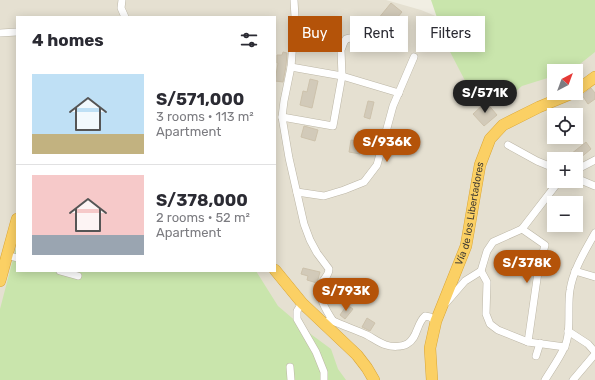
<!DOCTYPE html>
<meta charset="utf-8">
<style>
:root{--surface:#fff;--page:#f2f2f3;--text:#2b2b33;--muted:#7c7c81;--line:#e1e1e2;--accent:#b45309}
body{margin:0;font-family:Rubik,sans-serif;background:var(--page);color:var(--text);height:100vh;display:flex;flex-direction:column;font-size:15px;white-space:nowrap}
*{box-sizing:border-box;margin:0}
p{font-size:13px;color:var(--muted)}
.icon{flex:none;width:22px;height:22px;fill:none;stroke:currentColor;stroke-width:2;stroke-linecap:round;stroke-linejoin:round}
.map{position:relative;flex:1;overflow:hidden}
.sheet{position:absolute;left:16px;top:16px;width:260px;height:256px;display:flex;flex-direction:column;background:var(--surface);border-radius:0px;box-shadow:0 2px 10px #0003}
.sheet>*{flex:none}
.top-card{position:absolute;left:288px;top:16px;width:247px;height:36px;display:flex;gap:8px}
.needle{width:26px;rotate:41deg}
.buttons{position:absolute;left:547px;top:64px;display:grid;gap:8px}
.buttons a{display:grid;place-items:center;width:36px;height:36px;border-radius:0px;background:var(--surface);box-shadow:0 2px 10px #0003;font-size:20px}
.price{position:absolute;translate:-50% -34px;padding:0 9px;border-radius:14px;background:var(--accent);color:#fff;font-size:13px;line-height:26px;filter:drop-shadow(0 1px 2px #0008)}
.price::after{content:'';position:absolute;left:50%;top:24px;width:12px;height:9px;margin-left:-6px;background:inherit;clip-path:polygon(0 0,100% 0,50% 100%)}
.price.current{background:#222;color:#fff}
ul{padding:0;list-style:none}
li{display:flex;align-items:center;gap:12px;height:100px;padding:0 16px}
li+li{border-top:1px solid var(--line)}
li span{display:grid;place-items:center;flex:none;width:112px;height:80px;border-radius:0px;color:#555}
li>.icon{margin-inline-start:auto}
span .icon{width:48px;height:48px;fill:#fffc;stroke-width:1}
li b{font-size:17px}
h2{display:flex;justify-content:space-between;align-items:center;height:48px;padding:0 16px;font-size:17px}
.pill{padding:0 14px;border-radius:0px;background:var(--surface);box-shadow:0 2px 10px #0003;font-size:14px;line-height:36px}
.pill.current{background:var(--accent);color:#fff}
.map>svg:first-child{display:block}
.residential{fill:#e5e0d1;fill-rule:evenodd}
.green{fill:#c9e5ac}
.building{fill:#d2cab9;stroke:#cdc2ac}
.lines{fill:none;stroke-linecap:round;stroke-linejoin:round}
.minor-casing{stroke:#bcb6a6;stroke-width:8}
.highway-casing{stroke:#daa534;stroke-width:12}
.minor{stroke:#fff;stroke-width:7}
.highway{stroke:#fbd064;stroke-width:11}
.labels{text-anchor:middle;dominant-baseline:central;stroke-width:4;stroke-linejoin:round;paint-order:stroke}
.street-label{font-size:10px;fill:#433d33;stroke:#fff}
</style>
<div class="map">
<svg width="595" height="380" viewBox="0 0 595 380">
<rect width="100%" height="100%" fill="#f1eee3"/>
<path class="residential" d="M0,0H386L421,10L460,26L595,18V380H270L218,271H275V17H17V271L0,380ZM554,71H576V93H554ZM554,115H576V137H554ZM554,159H576V181H554ZM554,203H576V225H554Z"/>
<g class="green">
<path d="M431,0H595V52L580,64L565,71H554V76L522,86L502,103L474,98L446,44Z"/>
<path d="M17,244V271H256L278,306L312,335L331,349L338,369L346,380H0V309Z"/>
</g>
<g class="building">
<path d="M391,3L402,12L391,25L378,19Z"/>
<path d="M300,18L308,19V28H299Z"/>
<path d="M283,52L287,53L286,66L283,82L275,81L278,63H277V55H282Z"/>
<path d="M310,79L318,81L312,108L300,105L303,91L307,92Z"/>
<path d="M591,88L595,93V99L588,104L582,95Z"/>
<path d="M368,101L374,102L370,119L364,117Z"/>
<path d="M486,102L497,115L484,126L473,114Z"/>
<path d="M304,126L318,130L315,141L301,137Z"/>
<path d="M358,131L365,133L360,154L349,152L351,140L356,141Z"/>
<path d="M586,142L591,149L579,159H561L570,152L571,154Z"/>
<path d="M303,268L320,272L317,283L307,280L308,276L301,274Z"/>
<path d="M347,305L353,309L345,319L340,315Z"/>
<path d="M367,318L375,323L370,331L362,327Z"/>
</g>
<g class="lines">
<defs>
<g id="minor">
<path d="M122,0L121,8L125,17"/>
<path d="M294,0L295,17L291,67L284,101L282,117L289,158L304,224L310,240L317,253L329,269C329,275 325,277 322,283C315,293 327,312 333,321"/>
<path d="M0,33L17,32"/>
<path d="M291,67L342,76L399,93"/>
<path d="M282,117L333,126L342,76L341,50L344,42L346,39L350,38L383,39"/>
<path d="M508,145L537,161L554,168"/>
<path d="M576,170L595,160"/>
<path d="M576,178L595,186"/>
<path d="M297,192L324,196L344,190L364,182L377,165L393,106L414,57"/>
<path d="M522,229L545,245L538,272L528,342"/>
<path d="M7,255L17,258"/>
<path d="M60,271L78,276"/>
<path d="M481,271L487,282L486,314L490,324L498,330L528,342L565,347"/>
<path d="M575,271L595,277"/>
<path d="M302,303L297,311V319L316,352L324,372V380"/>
<path d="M446,303L465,281L481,271L487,251L493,242L522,229L559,181"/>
<path d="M328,321H333C344,326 356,330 367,335C373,338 379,343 386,345C392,347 402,347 407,344C418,338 416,324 425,316L430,317L436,321"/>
<path d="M568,331L588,344L595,352"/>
<path d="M536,356L540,343"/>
<path d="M290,367L291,380"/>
<path d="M545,380C551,370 559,359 564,348C572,333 567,307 570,290C573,270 585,251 595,233"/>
<path d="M573,380L595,354"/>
</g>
<g id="highway">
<path d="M576,91L595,77"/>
<path d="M275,270L302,303L357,355L367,368L374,380"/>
<path d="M0,281L17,219"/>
<path id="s1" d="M432,380L430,348L436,321L466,246L480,165L490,139L503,125L539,107L573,93"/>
</g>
</defs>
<use href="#minor" class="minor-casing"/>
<use href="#highway" class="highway-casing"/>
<use href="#minor" class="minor"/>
<use href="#highway" class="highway"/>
</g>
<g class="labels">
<g class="street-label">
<text stroke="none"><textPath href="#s1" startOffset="173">Vía de los Libertadores</textPath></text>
</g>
</g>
</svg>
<div class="buttons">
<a><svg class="needle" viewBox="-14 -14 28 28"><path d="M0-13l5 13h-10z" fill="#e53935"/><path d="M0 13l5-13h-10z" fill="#7c7c81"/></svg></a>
<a><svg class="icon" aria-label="locate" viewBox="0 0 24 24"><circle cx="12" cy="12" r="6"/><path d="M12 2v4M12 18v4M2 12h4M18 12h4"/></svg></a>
<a>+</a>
<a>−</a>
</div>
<b class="price current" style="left:485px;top:114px">S/571K</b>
<b class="price" style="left:387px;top:163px">S/936K</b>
<b class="price" style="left:527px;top:284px">S/378K</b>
<b class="price" style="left:346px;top:312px">S/793K</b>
<div class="top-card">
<a class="pill current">Buy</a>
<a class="pill">Rent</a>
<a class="pill">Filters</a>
</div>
<section class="sheet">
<h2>4 homes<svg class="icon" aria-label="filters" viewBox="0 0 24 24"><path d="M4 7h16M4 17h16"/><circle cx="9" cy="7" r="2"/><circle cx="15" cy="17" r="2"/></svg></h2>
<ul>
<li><span style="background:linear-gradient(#bfe0f5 75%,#c2b280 0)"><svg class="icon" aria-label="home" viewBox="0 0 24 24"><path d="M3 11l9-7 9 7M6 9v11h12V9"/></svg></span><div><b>S/571,000</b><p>3 rooms · 113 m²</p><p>Apartment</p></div></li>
<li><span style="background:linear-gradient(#f6c9c9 75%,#9aa5b1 0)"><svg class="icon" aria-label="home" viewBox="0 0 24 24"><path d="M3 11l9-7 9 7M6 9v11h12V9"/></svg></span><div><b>S/378,000</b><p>2 rooms · 52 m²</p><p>Apartment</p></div></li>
</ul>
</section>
</div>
